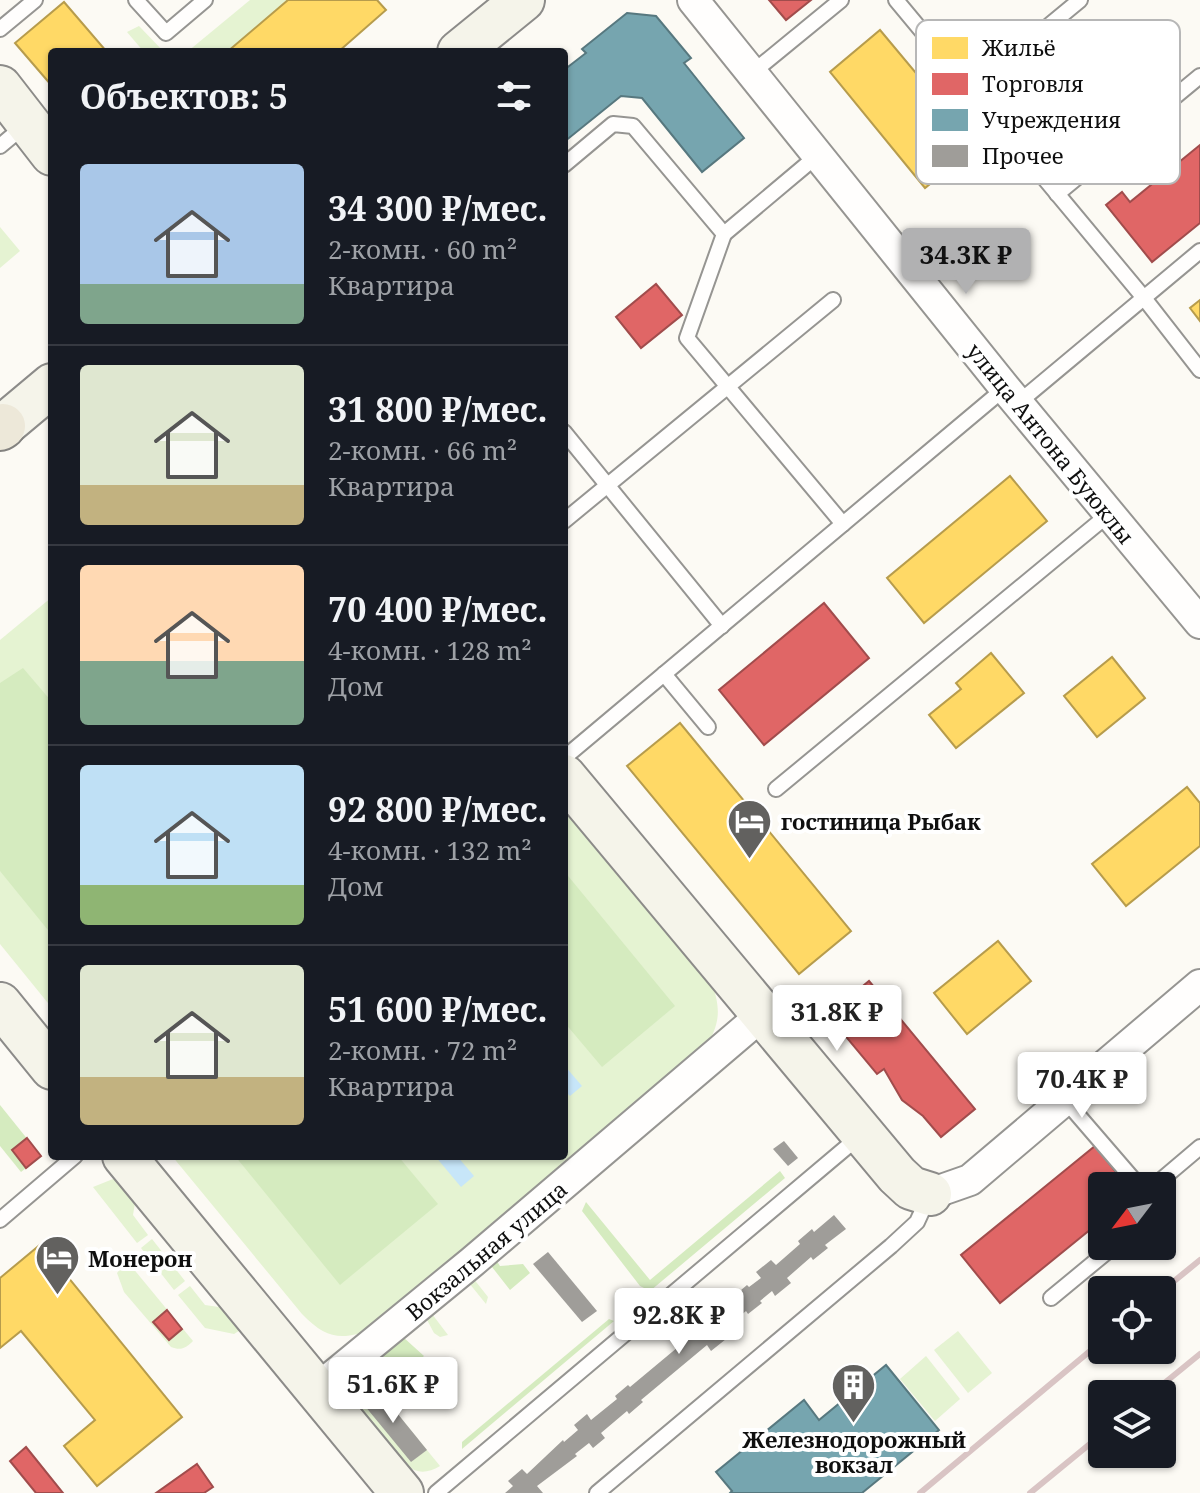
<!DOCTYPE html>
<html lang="ru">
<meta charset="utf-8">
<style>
:root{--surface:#171b24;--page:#242831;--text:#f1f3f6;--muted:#9ea1a6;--line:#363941;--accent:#b1b1b2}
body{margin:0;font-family:"Noto Serif",serif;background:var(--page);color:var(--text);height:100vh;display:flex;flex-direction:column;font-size:30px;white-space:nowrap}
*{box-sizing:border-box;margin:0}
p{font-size:26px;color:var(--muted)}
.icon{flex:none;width:44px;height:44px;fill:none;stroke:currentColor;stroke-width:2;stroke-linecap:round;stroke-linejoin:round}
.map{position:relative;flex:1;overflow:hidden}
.panel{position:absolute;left:48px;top:48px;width:520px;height:1112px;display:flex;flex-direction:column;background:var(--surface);border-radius:8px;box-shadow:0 2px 6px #0004}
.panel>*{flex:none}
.needle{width:52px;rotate:238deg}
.fabs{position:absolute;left:1088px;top:1172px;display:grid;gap:16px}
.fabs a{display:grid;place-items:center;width:88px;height:88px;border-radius:8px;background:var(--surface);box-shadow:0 2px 6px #0004;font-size:40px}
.price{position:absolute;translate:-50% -68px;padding:0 18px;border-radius:8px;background:#fff;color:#222;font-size:26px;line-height:52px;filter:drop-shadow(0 2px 4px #0008)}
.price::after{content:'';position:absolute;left:50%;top:48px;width:24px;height:18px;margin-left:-12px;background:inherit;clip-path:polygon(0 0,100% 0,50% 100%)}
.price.current{background:var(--accent);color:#111}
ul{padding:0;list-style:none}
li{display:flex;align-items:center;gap:24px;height:200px;padding:0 32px}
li+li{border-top:2px solid var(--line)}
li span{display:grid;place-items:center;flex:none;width:224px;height:160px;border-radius:8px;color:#555}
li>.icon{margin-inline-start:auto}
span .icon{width:96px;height:96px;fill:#fffc;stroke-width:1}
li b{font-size:34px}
h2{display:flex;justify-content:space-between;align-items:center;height:96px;padding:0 32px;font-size:34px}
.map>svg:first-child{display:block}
.green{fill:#e5f3d2}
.forest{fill:#d5ebbf}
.water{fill:#c7e6f9}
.homes{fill:#ffd966;stroke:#b79c4c;stroke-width:2}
.shops{fill:#e06666;stroke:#a14c4c;stroke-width:2}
.public{fill:#76a5af;stroke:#57787f;stroke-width:2}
.building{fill:#9f9d99}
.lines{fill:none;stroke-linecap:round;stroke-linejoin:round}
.lane-casing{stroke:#969592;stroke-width:18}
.street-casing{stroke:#969592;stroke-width:34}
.secondary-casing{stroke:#8c8b89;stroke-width:46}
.primary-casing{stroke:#83827f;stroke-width:48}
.lane{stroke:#fffefd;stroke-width:14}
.street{stroke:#fffefd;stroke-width:30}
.secondary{stroke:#f5f4ea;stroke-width:42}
.primary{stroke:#ede8d9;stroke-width:44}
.rail{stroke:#d9c4c4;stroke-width:6}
.labels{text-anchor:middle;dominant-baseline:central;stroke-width:8;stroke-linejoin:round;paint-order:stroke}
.street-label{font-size:22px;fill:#0f0f0f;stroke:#fff}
.poi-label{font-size:22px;font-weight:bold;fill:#0f0f0f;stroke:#fff;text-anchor:start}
.key{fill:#fff;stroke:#b7b7b7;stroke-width:2}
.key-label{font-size:22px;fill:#0f0f0f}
</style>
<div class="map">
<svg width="1200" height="1493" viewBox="0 0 1200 1493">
<rect width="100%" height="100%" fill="#fcfaf4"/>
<g class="green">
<path d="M250,0H291L229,52H187Z"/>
<path d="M139,26L164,52H144L127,32Z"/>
<path d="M0,227L20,251L0,268Z"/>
<path d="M52,597V1008L0,944V640Z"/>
<path d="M564,807L711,980C722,1012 720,1024 703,1052L376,1328C343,1340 328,1341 302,1314L172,1156H564Z"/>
<path d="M113,1179L120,1181L136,1197L133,1215L148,1235L137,1243L93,1187Z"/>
<path d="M152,1239L185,1281L174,1290L141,1248Z"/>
<path d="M127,1261L193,1341C186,1348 181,1351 171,1347L124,1292L117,1273Z"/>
<path d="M473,1278L488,1297L486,1304L469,1283L432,1314L448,1335L440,1337L434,1333L426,1318Z"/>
<path d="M190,1286L205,1305L226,1308L242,1329L234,1334L205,1328L178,1295Z"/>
<path d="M958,1331L992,1373L968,1393L934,1350Z"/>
<path d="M926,1356L960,1399L935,1421L900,1379Z"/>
<path d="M360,1368L440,1466C428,1473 418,1474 407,1466L356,1406C348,1392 351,1381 360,1368Z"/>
</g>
<g class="forest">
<path d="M23,668L52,702V935L0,871V683Z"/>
<path d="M564,871L675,1006L602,1067L564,1022Z"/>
<path d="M0,1105L41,1156L21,1172L0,1146Z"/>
<path d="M235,1156H398L438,1204L340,1285Z"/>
<path d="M780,1171L785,1178L650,1291L640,1286L582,1211L586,1202L650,1280Z"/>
<path d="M493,1255L500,1266L523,1264L530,1273L510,1290L492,1267Z"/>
<path d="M609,1319L614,1321L462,1449V1442Z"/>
<path d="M403,1337L424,1356L400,1376L380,1352Z"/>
</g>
<g class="water">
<path d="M564,1065L582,1086L570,1096L564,1090Z"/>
<path d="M435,1156H457L474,1176L461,1187Z"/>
</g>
<g class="homes">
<path d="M288,0H377L386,10L338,52H227Z"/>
<path d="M64,2L107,52H52V86L15,43Z"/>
<path d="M880,30L977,146L925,188L830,72Z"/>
<path d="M1200,300V321L1190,308Z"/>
<path d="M1010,476L1047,521L924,623L887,578Z"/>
<path d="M991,653L1024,693L956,748L929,715L961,689L956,683Z"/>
<path d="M1112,657L1145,698L1097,737L1064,696Z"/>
<path d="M680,723L851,931L799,974L627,766Z"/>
<path d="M1187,787L1200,803V846L1126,906L1092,864Z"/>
<path d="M998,941L1031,981L967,1034L934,993Z"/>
<path d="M41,1244L182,1417L97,1486L64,1446L95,1420L21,1331L0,1348V1278Z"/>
</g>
<g class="shops">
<path d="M769,0H811L786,20Z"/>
<path d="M1200,145V223L1152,262L1106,205L1122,192L1130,202Z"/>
<path d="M656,284L682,315L641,348L616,317Z"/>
<path d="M824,603L869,658L764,745L719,690Z"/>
<path d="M869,981L975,1109L941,1137L923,1116L902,1100L884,1069L877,1074L828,1015Z"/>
<path d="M27,1138L41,1156L26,1168L12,1150Z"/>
<path d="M1095,1146L1127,1186H1102V1220L1000,1303L961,1255Z"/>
<path d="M167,1310L182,1329L169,1340L153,1322Z"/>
<path d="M26,1447L63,1493H36L10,1461Z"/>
<path d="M197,1464L213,1487L204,1493H156Z"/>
</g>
<g class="public">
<path d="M627,13L656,16L691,58L684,63L744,138L702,172L642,98L621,96L564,142V70L586,53L582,49Z"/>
<path d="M886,1365L939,1430L862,1493H730L732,1491L716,1472L804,1400L819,1420Z"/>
</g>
<g class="building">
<path d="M784,1141L798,1158L788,1166L773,1149Z"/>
<path d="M834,1215L846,1229L825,1245L828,1248L813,1260L811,1257L787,1278L791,1283L775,1296L772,1291L760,1301L762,1303L748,1314L746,1311L721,1332L726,1339L711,1351L707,1345L641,1400L643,1402L629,1414L627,1411L601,1433L605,1438L593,1448L589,1443L575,1454L577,1456L537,1486L543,1493H505L513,1486L508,1481L522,1469L527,1474L563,1440L564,1442L578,1430L574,1425L587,1414L591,1420L617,1399L615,1396L628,1385L630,1387L696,1332L691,1327L705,1314L711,1320L736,1299L734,1296L747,1285L749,1287L761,1278L756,1272L771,1260L776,1265L800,1244L798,1241L812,1229L814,1232Z"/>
<path d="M548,1252L597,1311L582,1322L533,1264Z"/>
<path d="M376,1387L427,1450L411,1462L360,1400Z"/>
</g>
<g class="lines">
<defs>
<g id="lane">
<path d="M136,0L166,33L205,0"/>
<path d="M896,0L1144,298L1200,370"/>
<path d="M0,29L35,0"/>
<path d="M752,73L841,0"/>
<path d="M971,90L1080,0"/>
<path d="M0,146L24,126"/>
<path d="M564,165L613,124L633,126L724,234L818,155"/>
<path d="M1057,194L1200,76"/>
<path d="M724,234L687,338L843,524"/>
<path d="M1018,403L1200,251"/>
<path d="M564,432L722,626"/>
<path d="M564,521L833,300"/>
<path d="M664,674L708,727"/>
<path d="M564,758L1005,388"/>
<path d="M776,789L1109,514"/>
<path d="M1064,1099L1139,1186"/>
<path d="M1154,1186L1200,1147"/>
<path d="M0,1220L75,1156"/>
<path d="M1051,1298L1114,1246"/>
<path d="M436,1493L861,1135"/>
<path d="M597,1493L891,1246L917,1222L929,1196"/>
</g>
<g id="street">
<path d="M693,0L1005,388L1200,623"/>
<path d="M930,1194L970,1180L1200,985"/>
<path d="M317,1389L472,1262L762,1015"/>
</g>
<g id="secondary">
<path d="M459,52L523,0"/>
<path d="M0,87L52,154"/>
<path d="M3,426L52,385"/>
<path d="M564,776L897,1175L911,1188L930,1194"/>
<path d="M0,1004L52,1068"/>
<path d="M124,1156L402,1493"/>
</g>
<path id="primary" d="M0,428L3,426"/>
</defs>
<use href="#lane" class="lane-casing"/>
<use href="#street" class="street-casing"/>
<use href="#secondary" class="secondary-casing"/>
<use href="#primary" class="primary-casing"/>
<use href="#lane" class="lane"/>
<use href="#street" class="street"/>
<use href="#secondary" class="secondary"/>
<use href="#primary" class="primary"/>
<g class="rail">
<path d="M1162,1291L1200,1260"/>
<path d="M1151,1394L1200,1354"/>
<path d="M920,1493L1102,1341"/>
<path d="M1030,1493L1102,1434"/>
</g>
</g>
<defs>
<symbol id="hotel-pin" viewBox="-11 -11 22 30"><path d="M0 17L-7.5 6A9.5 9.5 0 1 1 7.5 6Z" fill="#62615f" stroke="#fff"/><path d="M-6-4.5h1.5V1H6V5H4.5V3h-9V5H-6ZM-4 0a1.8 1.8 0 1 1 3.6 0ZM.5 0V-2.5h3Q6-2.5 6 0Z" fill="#fff"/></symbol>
<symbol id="building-pin" viewBox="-11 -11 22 30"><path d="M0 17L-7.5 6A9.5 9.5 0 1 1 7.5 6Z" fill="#62615f" stroke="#fff"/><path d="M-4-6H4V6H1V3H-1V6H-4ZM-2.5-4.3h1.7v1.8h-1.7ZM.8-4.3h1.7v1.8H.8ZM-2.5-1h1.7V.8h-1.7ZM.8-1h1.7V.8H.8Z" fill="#fff"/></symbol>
</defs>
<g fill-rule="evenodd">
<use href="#hotel-pin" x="724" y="796" width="51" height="69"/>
<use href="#hotel-pin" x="32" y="1232" width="51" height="69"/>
<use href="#building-pin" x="828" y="1360" width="51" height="69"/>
</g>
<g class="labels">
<g class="street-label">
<text transform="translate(1051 443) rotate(51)">улица Антона Буюклы</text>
<text transform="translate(486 1250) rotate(-40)">Вокзальная улица</text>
</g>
<g class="poi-label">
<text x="781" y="821">гостиница Рыбак</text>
<text x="88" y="1258">Монерон</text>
<text x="854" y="1439" text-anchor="middle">Железнодорожный<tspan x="854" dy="25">вокзал</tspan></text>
</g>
</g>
<rect x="916" y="20" width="264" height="164" rx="12" class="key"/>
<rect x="932" y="37" width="36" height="22" fill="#ffd966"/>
<rect x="932" y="73" width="36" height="22" fill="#e06666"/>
<rect x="932" y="109" width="36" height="22" fill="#76a5af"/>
<rect x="932" y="145" width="36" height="22" fill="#9f9d99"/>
<g class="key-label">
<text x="982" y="56">Жильё</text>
<text x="982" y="92">Торговля</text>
<text x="982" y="128">Учреждения</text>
<text x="982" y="164">Прочее</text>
</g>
</svg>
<div class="fabs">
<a><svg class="needle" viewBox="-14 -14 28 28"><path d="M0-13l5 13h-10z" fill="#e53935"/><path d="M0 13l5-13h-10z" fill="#9ea1a6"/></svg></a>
<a><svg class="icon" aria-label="locate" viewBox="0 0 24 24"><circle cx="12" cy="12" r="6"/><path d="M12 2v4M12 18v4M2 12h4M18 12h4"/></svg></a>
<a><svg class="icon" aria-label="layers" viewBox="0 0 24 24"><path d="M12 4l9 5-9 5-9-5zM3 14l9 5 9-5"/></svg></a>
</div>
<b class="price current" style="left:966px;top:296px">34.3K ₽</b>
<b class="price" style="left:837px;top:1053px">31.8K ₽</b>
<b class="price" style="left:1082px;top:1120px">70.4K ₽</b>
<b class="price" style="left:679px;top:1356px">92.8K ₽</b>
<b class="price" style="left:393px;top:1425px">51.6K ₽</b>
<section class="panel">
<h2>Объектов: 5<svg class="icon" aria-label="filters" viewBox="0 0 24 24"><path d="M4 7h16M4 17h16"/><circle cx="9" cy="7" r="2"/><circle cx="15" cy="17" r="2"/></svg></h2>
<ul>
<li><span style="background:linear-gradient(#a9c7e8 75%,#7fa58c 0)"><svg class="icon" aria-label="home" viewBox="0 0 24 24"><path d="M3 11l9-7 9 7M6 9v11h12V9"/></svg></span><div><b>34 300 ₽/мес.</b><p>2-комн. · 60 m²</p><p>Квартира</p></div></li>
<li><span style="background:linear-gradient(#dfe7d0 75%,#c2b280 0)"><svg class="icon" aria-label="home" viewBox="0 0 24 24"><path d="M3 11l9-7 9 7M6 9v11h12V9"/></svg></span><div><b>31 800 ₽/мес.</b><p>2-комн. · 66 m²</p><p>Квартира</p></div></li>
<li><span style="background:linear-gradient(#ffd9b3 60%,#7fa58c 0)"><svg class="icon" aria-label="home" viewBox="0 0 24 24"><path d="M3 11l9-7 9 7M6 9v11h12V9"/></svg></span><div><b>70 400 ₽/мес.</b><p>4-комн. · 128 m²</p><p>Дом</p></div></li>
<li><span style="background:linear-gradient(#bfe0f5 75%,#8fb573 0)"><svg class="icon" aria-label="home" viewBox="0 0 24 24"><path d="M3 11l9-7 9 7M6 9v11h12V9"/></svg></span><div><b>92 800 ₽/мес.</b><p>4-комн. · 132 m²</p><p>Дом</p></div></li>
<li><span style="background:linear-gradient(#dfe7d0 70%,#c2b280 0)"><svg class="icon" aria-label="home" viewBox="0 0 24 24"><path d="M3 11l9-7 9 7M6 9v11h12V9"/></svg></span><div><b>51 600 ₽/мес.</b><p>2-комн. · 72 m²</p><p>Квартира</p></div></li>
</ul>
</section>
</div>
